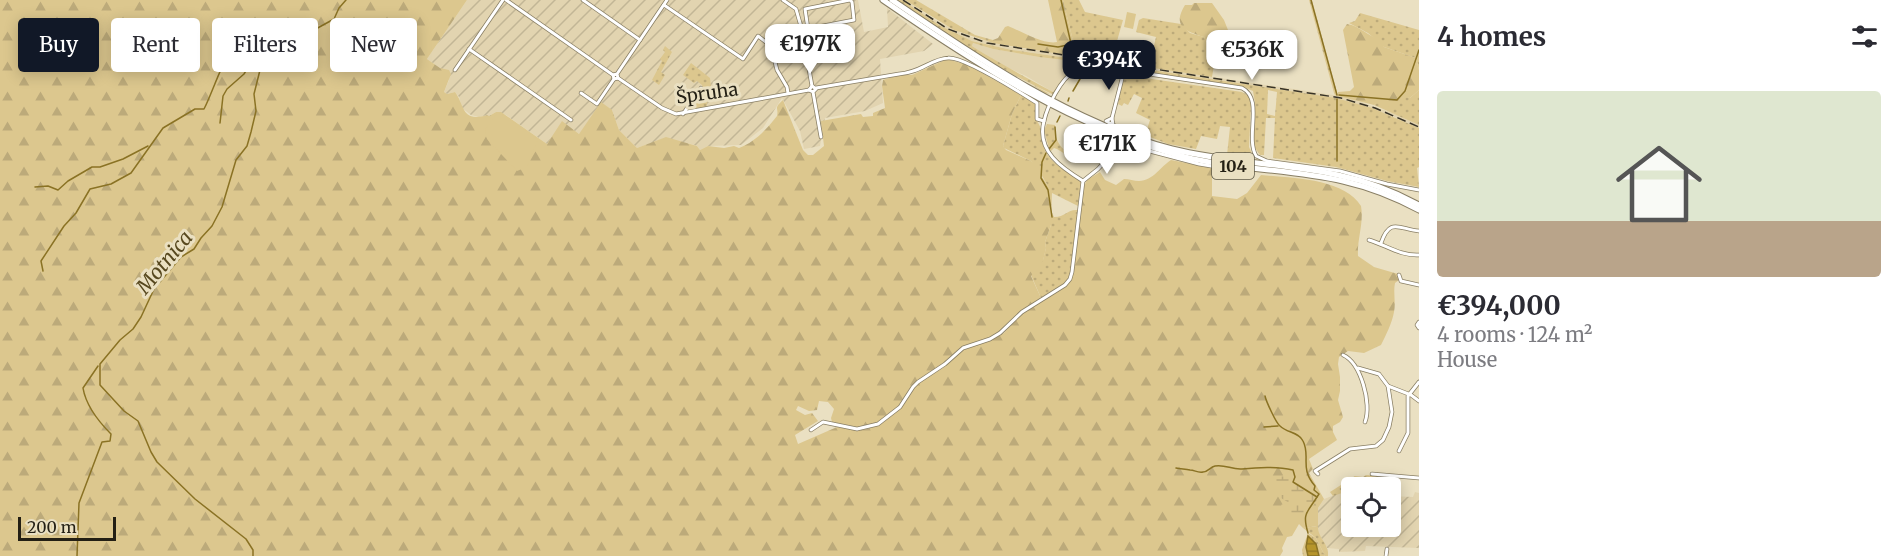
<!DOCTYPE html>
<meta charset="utf-8">
<style>
:root{--surface:#fff;--page:#f7f7f7;--text:#2b2b33;--muted:#7c7c81;--line:#e1e1e2;--accent:#111827}
body{margin:0;font-family:Merriweather,serif;background:var(--page);color:var(--text);height:100vh;display:flex;flex-direction:column;font-size:22px;white-space:nowrap}
*{box-sizing:border-box;margin:0}
p{font-size:20px;color:var(--muted)}
.icon{flex:none;width:33px;height:33px;fill:none;stroke:currentColor;stroke-width:2;stroke-linecap:round;stroke-linejoin:round}
.map{position:relative;flex:1;overflow:hidden}
.panel{display:flex;flex-direction:column;background:var(--surface);width:480px}
.panel>*{flex:none}
.hud{position:absolute;left:18px;top:18px;width:570px;height:54px;display:flex;gap:12px}
.controls{position:absolute;left:1341px;top:477px;display:grid;gap:12px}
.controls a{display:grid;place-items:center;width:60px;height:60px;border-radius:6px;background:var(--surface);box-shadow:0 3px 15px #0003;font-size:30px}
.scale{position:absolute;left:18px;bottom:15px;width:98px;box-sizing:border-box;padding-left:6px;border:3px solid #231f14;border-top:0;font-size:16px;line-height:21px;white-space:nowrap;color:#231f14;-webkit-text-stroke:4px #eae0c2;paint-order:stroke}
.price{position:absolute;translate:-50% -51px;padding:0 14px;border-radius:12px;background:#fff;color:#222;font-size:20px;line-height:39px;filter:drop-shadow(0 2px 3px #0008)}
.price::after{content:'';position:absolute;left:50%;top:36px;width:18px;height:14px;margin-left:-9px;background:inherit;clip-path:polygon(0 0,100% 0,50% 100%)}
.price.current{background:var(--accent);color:#fff}
ul{padding:0;list-style:none}
li{display:grid;align-content:center;gap:12px;height:318px;padding:0 18px}
li+li{border-top:2px solid var(--line)}
li span{display:grid;place-items:center;height:186px;border-radius:6px;color:#555}
li>.icon{margin-inline-start:auto}
span .icon{width:108px;height:108px;fill:#fffc;stroke-width:1}
li b{font-size:26px}
h2{display:flex;justify-content:space-between;align-items:center;height:72px;padding:0 18px;font-size:26px}
.tag{padding:0 21px;border-radius:6px;background:var(--surface);box-shadow:0 3px 15px #0003;font-size:21px;line-height:54px}
.tag.current{background:var(--accent);color:#fff}
main{display:flex;flex:1;min-height:0}
.map>svg:first-child{display:block}
.built{fill:#e2d4b0}
.industrial{fill:url(#industrial-furrows)}
.grass{fill:url(#grass-dots);fill-rule:evenodd}
.forest{fill:url(#forest-firs)}
.wetland{fill:url(#wetland-marsh)}
.garden{fill:#dcc78e}
.water{fill:url(#water-rules);stroke:#8a7224;stroke-width:1.5}
.lines{fill:none;stroke-linecap:round;stroke-linejoin:round}
.stream{stroke:#8a7224;stroke-width:1.5}
.minor-casing{stroke:#887e64;stroke-width:4.5}
.primary-casing{stroke:#887e64;stroke-width:7}
.minor{stroke:#fff;stroke-width:3}
.primary{stroke:#fff;stroke-width:5}
.rail{stroke:#383326;stroke-width:1.5;stroke-dasharray:9 4.5;stroke-linecap:butt}
.labels{text-anchor:middle;dominant-baseline:central;stroke-width:6;stroke-linejoin:round;paint-order:stroke}
.shield{fill:#eae0c2;stroke:#5f5948;stroke-width:1.5}
.shield-label{font-size:16px;font-weight:bold;fill:#231f14}
.street-label{font-size:18px;fill:#231f14;stroke:#eae0c2}
.water-label{font-size:20px;font-style:italic;fill:#57481f;stroke:#eae0c2}
</style>
<main>
<div class="map">
<svg width="1419" height="556" viewBox="0 0 1419 556">
<defs>
<pattern id="industrial-furrows" width="10" height="10" patternUnits="userSpaceOnUse" patternTransform="scale(1.5)"><rect width="10" height="10" fill="#e2d4b0"/><path d="M-1 1l2-2M0 10L10 0M9 11l2-2" fill="none" stroke="#c2b696"/></pattern>
<pattern id="grass-dots" width="8" height="8" patternUnits="userSpaceOnUse" patternTransform="scale(1.5)"><rect width="8" height="8" fill="#dcc78e"/><path d="M2 2h.1M6 6h.1" fill="none" stroke="#bcaa7a" stroke-width="1.8" stroke-linecap="round"/></pattern>
<pattern id="forest-firs" width="22" height="20" patternUnits="userSpaceOnUse" patternTransform="scale(1.5)"><rect width="22" height="20" fill="#dcc78e"/><path d="M5 1l3.5 6h-7zM16 11l3.5 6h-7z" fill="#bcaa7a"/></pattern>
<pattern id="wetland-marsh" width="20" height="14" patternUnits="userSpaceOnUse" patternTransform="scale(1.5)"><rect width="20" height="14" fill="#dcc78e"/><path d="M1 5h8M5 5V1M11 12h8M15 12V8" fill="none" stroke="#bcaa7a"/></pattern>
<pattern id="water-rules" width="6" height="5" patternUnits="userSpaceOnUse" patternTransform="scale(1.5)"><rect width="6" height="5" fill="#b6952b"/><path d="M0 2.5h6" fill="none" stroke="#947924"/></pattern>
</defs>
<rect width="100%" height="100%" fill="#eae0c2"/>
<g class="built">
<path d="M902,0H905L935,20L967,36L1007,46L1111,62L1110,64L1012,50L972,41L939,25Z"/>
<path d="M973,43L993,49L1039,57L1080,62L1082,67L1075,70L1072,68L1053,92L1026,76L1004,66L972,46Z"/>
<path d="M1113,62L1346,97L1395,114L1419,125V128L1390,115L1339,99L1112,64Z"/>
</g>
<g class="industrial">
<path d="M467,0H858L864,32L888,27L887,8L933,44L924,51L880,59L883,103L865,111L825,118L820,146L804,149L800,131L782,98L763,128L741,145L708,146L700,150L697,146L691,144L665,138L637,148L619,130L612,110L579,134L573,130L547,144L506,115L496,112L489,116L487,115L479,117L471,115L462,108L459,97L455,92L447,94L444,92L449,80L440,68L427,59Z"/>
<path d="M1348,490H1351L1352,526H1390L1391,496L1413,497L1415,492L1419,493V548L1366,546L1365,551L1339,552V549L1327,548L1317,531L1318,508L1324,499Z"/>
</g>
<g class="grass">
<path d="M896,0H902L939,25L972,41L1012,50L1110,64L1108,67L1089,66L1088,63L1039,57L993,49L973,43L972,46C999,63 1025,77 1053,92L1069,71L1053,94C1045,95 1039,89 1033,85L1050,94H1052C997,69 947,35 896,0Z"/>
<path d="M905,0H916L975,35L993,40V43L954,30Z"/>
<path d="M1063,0H1079L1085,12L1123,20L1111,62L1077,57Z"/>
<path d="M1309,0H1312L1338,96L1335,95L1334,93Z"/>
<path d="M1360,13L1419,30V70L1416,58L1384,47L1368,33L1349,23L1355,21Z"/>
<path d="M1143,18L1181,24L1190,33L1204,37L1207,42L1212,41L1217,48L1212,77L1113,62L1114,59L1123,61V57L1115,55L1117,52L1129,50V55L1132,51L1152,55L1156,37L1136,32L1139,20Z"/>
<path d="M665,46L672,52L661,72L665,75L659,85L652,80L662,61L660,59L665,52L663,50Z"/>
<path d="M691,63L710,78L711,87L706,108L686,112L703,88L702,85L697,81L694,83L683,75Z"/>
<path d="M1112,64L1336,98L1372,108L1419,128V167L1417,168L1419,187L1387,181L1336,167L1273,158L1275,118H1266L1264,155H1260L1253,145L1255,103L1253,91L1241,86L1123,69L1112,67ZM1268,90L1277,92L1275,116L1267,114Z"/>
<path d="M1124,75L1242,92L1249,96L1251,105L1249,147L1253,156L1250,158L1227,155L1230,127L1220,126L1217,139L1201,136L1196,149L1168,144L1145,135L1150,120L1136,113L1142,98L1134,94L1128,105L1124,103L1122,106L1118,104Z"/>
<path d="M1419,90V125L1374,105L1377,102L1397,101L1405,96L1410,98Z"/>
<path d="M1021,95L1035,104V119C1045,128 1040,143 1047,154C1055,166 1070,173 1081,182L1078,206L1052,193L1041,174L1031,161L1004,148L1003,146L1012,114Z"/>
<path d="M1047,124L1055,125C1054,145 1064,149 1078,162L1057,149L1054,148L1050,152L1044,130Z"/>
<path d="M1050,209L1054,217C1066,217 1067,209 1078,210L1070,278L1064,284L1041,298L1031,275L1043,260L1046,248L1045,242L1051,225Z"/>
<path d="M1366,475L1396,477L1395,497L1391,496L1390,488H1352L1351,490L1333,496L1330,492L1355,476L1363,477Z"/>
<path d="M1318,526C1317,537 1330,545 1328,556H1325L1316,538L1303,528Z"/>
</g>
<g class="forest">
<path d="M0,0H467L427,59L440,68L449,70L451,74L444,92L447,94L455,92C465,105 461,123 487,115L489,116L496,112H501L547,144L562,121L579,134L601,102L612,110L619,130L637,148L666,137L697,146L700,150L708,146L724,148L734,146L739,148C755,142 766,130 777,116C779,107 773,109 783,100L803,150L808,155H813L824,146L821,121L861,114L863,117L873,116V113L885,108L882,86L883,80L898,75H912L947,59L968,65L1021,95L1012,114L1003,146L1006,150L1031,161L1041,169L1042,177L1052,192L1051,225L1045,242L1046,248L1043,261L1031,276L1041,298L1028,307L1002,331L988,338L964,346L949,360L917,381L909,390L902,404L879,423L864,427H856L832,422L831,418L834,409L828,402L819,401L817,410L809,411L798,406L796,410L805,415L812,413L818,421L795,435L798,444L837,427L858,430L867,429L881,424L901,408L918,383L943,368L966,347L989,340L1004,333L1019,316L1032,306L1066,285L1071,280L1073,274L1083,188L1087,180L1100,172L1105,180L1116,185L1124,179C1129,179 1134,181 1139,181C1153,181 1161,166 1171,160L1212,168V196L1237,199L1247,193L1261,175C1290,178 1344,178 1361,206C1364,223 1357,239 1358,256L1374,267L1398,274L1399,280L1395,283C1393,293 1396,302 1394,312C1392,323 1386,335 1381,345L1364,353L1348,351L1339,357L1338,364L1340,377V391L1338,400L1343,417L1340,422L1333,426V432L1337,440L1309,459L1313,469L1309,473L1324,499L1318,508V526L1303,528L1299,524L1292,536L1287,537L1282,548L1283,551L1280,556H0Z"/>
<path d="M1048,0H1063L1077,57L993,43V40L998,38L1005,27L1008,26C1021,31 1044,45 1057,42Z"/>
<path d="M1194,3H1212L1224,20L1230,35L1228,41L1217,48L1212,41H1206L1204,37C1185,31 1172,26 1185,5H1192Z"/>
<path d="M1347,24C1360,26 1368,36 1380,40L1384,47L1416,58L1419,70V90L1410,98L1404,97L1390,107L1383,106L1378,102L1374,105L1338,96V92L1350,91L1354,87L1343,30Z"/>
</g>
<g class="wetland">
<path d="M1295,475L1297,482L1307,489L1319,492L1320,495L1307,516L1305,528L1299,523L1293,529L1281,506L1282,504L1291,510V504L1276,495L1275,492L1277,487L1274,483L1277,476L1289,477Z"/>
<path d="M1308,533L1316,538L1325,556H1319L1314,541L1308,542L1306,547L1308,556H1303L1302,550Z"/>
</g>
<g class="garden">
<path d="M1127,12L1136,14L1133,29L1124,27Z"/>
<path d="M497,113L505,116L538,139L527,167L517,171L487,139L485,130Z"/>
</g>
<path class="water" d="M1308,536L1316,544L1319,556H1308L1306,547Z"/>
<g class="lines">
<g class="stream">
<path d="M1061,0L1072,48L1076,56"/>
<path d="M1311,0L1337,95"/>
<path d="M1038,44L1058,47L1072,44"/>
<path d="M1075,62L1076,60"/>
<path d="M1073,91L1080,79"/>
<path d="M1339,95L1397,100L1405,91L1419,50"/>
<path d="M1337,99V161"/>
<path d="M1068,101L1069,98"/>
<path d="M1057,122L1060,116"/>
<path d="M220,123L223,96L227,89L244,74L250,64L263,60"/>
<path d="M1049,149L1056,140L1055,127"/>
<path d="M1046,153L1042,162L1041,178L1048,190L1052,217"/>
<path d="M35,187L48,186L58,190L68,181L92,167H100L123,159L148,146"/>
<path d="M43,271L41,261L64,226L76,213L90,189L111,184L131,173L163,128L195,109H204C210,98 221,66 226,60C230,57 235,56 240,56C248,54 252,60 263,58"/>
<path d="M1265,396C1266,401 1276,423 1280,426C1287,433 1299,432 1303,441C1311,456 1299,468 1315,486L1314,490L1319,494L1317,497"/>
<path d="M1264,427L1278,426"/>
<path d="M1176,468C1180,469 1185,469 1190,470C1195,470 1197,473 1203,472C1208,472 1210,467 1215,466C1225,464 1232,470 1242,469C1259,467 1276,466 1293,470L1295,477L1293,482L1317,497C1307,513 1302,513 1308,533"/>
<path d="M77,556L79,503L102,442L110,441L111,434C98,421 86,406 83,388L98,366"/>
<path d="M253,556V550L246,539L195,499L157,462L151,452L138,421L124,411L100,385V364L120,340L133,329L141,317L154,289L181,257L194,249L201,238L212,226L222,207L236,160L247,146L251,132L256,111L254,94L263,58L334,19L339,8L346,0"/>
</g>
<defs>
<g id="minor">
<path d="M506,0L613,75"/>
<path d="M583,0L640,40"/>
<path d="M783,0L796,9L802,30L812,86"/>
<path d="M664,5L743,59L758,36L771,46L777,70L787,87L788,93"/>
<path d="M802,30L854,20L852,2L850,0L805,9L808,29"/>
<path d="M469,49L571,120"/>
<path d="M807,57L840,50L836,33"/>
<path d="M250,59L251,56"/>
<path d="M455,70L503,0"/>
<path d="M617,74L618,78L614,79L613,75L617,74L667,0"/>
<path d="M618,78L662,108L676,114L809,90"/>
<path d="M816,88L899,74C920,73 931,59 948,58C964,56 1021,93 1037,103V119L1044,121"/>
<path d="M813,92L816,89L812,86L809,90L813,92L821,137"/>
<path d="M581,93L597,104L614,79"/>
<path d="M683,114L701,88"/>
<path d="M1112,118L1113,125L1123,129"/>
<path d="M1113,125L1106,121L1112,118L1124,71"/>
<path d="M1085,147L1092,140L1112,154"/>
<path d="M1247,172L1199,164L1142,149H1132L1112,154L1098,169L1083,181C1062,168 1036,151 1044,121C1047,107 1061,78 1075,71C1082,68 1089,66 1097,67C1112,67 1127,71 1142,73C1176,78 1209,83 1242,88C1264,99 1245,136 1256,156L1267,161L1340,171L1387,184L1419,190"/>
<path d="M1369,240C1386,245 1400,256 1419,255"/>
<path d="M1381,243C1390,217 1399,229 1419,231"/>
<path d="M1399,275L1401,281L1419,285"/>
<path d="M1419,322L1417,325L1419,328"/>
<path d="M1343,355C1361,363 1372,404 1365,422"/>
<path d="M1358,368L1379,374L1388,386L1411,395L1419,401"/>
<path d="M811,430L823,422L857,429L878,424L900,407L913,387L918,382L945,364L963,348L990,339L1000,333L1022,312L1065,285L1070,279L1072,272L1083,181"/>
<path d="M1399,451L1408,433V396L1419,382"/>
<path d="M1318,474L1315,471L1350,449L1376,446L1383,440L1389,427L1392,412L1388,386"/>
<path d="M1372,474L1419,478"/>
<path d="M1386,556L1387,549"/>
</g>
<g id="primary">
<path d="M883,0C976,64 1074,128 1185,157C1237,170 1291,169 1343,181C1369,187 1395,197 1419,210"/>
<path d="M892,0C977,58 1072,123 1172,149C1227,163 1283,163 1338,175C1367,181 1393,191 1419,205"/>
</g>
</defs>
<use href="#minor" class="minor-casing"/>
<use href="#primary" class="primary-casing"/>
<use href="#minor" class="minor"/>
<use href="#primary" class="primary"/>
<path class="rail" d="M903,0L948,29L987,43L1341,98L1375,108L1419,127"/>
</g>
<g class="labels">
<rect class="shield" x="1212" y="153" width="42" height="26" rx="4.5"/>
<g class="shield-label">
<text x="1233" y="166">104</text>
</g>
<g class="street-label">
<text transform="translate(707 93) rotate(-8)">Špruha</text>
</g>
<g class="water-label">
<text transform="translate(164 262) rotate(-50)">Motnica</text>
</g>
</g>
</svg>
<div class="controls">
<a><svg class="icon" aria-label="locate" viewBox="0 0 24 24"><circle cx="12" cy="12" r="6"/><path d="M12 2v4M12 18v4M2 12h4M18 12h4"/></svg></a>
</div>
<div class="scale">200 m</div>
<b class="price" style="left:810px;top:75px">€197K</b>
<b class="price" style="left:1252px;top:81px">€536K</b>
<b class="price current" style="left:1109px;top:91px">€394K</b>
<b class="price" style="left:1107px;top:175px">€171K</b>
<div class="hud">
<a class="tag current">Buy</a>
<a class="tag">Rent</a>
<a class="tag">Filters</a>
<a class="tag">New</a>
</div>
</div>
<section class="panel">
<h2>4 homes<svg class="icon" aria-label="filters" viewBox="0 0 24 24"><path d="M4 7h16M4 17h16"/><circle cx="9" cy="7" r="2"/><circle cx="15" cy="17" r="2"/></svg></h2>
<ul>
<li><span style="background:linear-gradient(#dfe7d0 70%,#b9a48a 0)"><svg class="icon" aria-label="home" viewBox="0 0 24 24"><path d="M3 11l9-7 9 7M6 9v11h12V9"/></svg></span><div><b>€394,000</b><p>4 rooms · 124 m²</p><p>House</p></div></li>
</ul>
</section>
</main>
